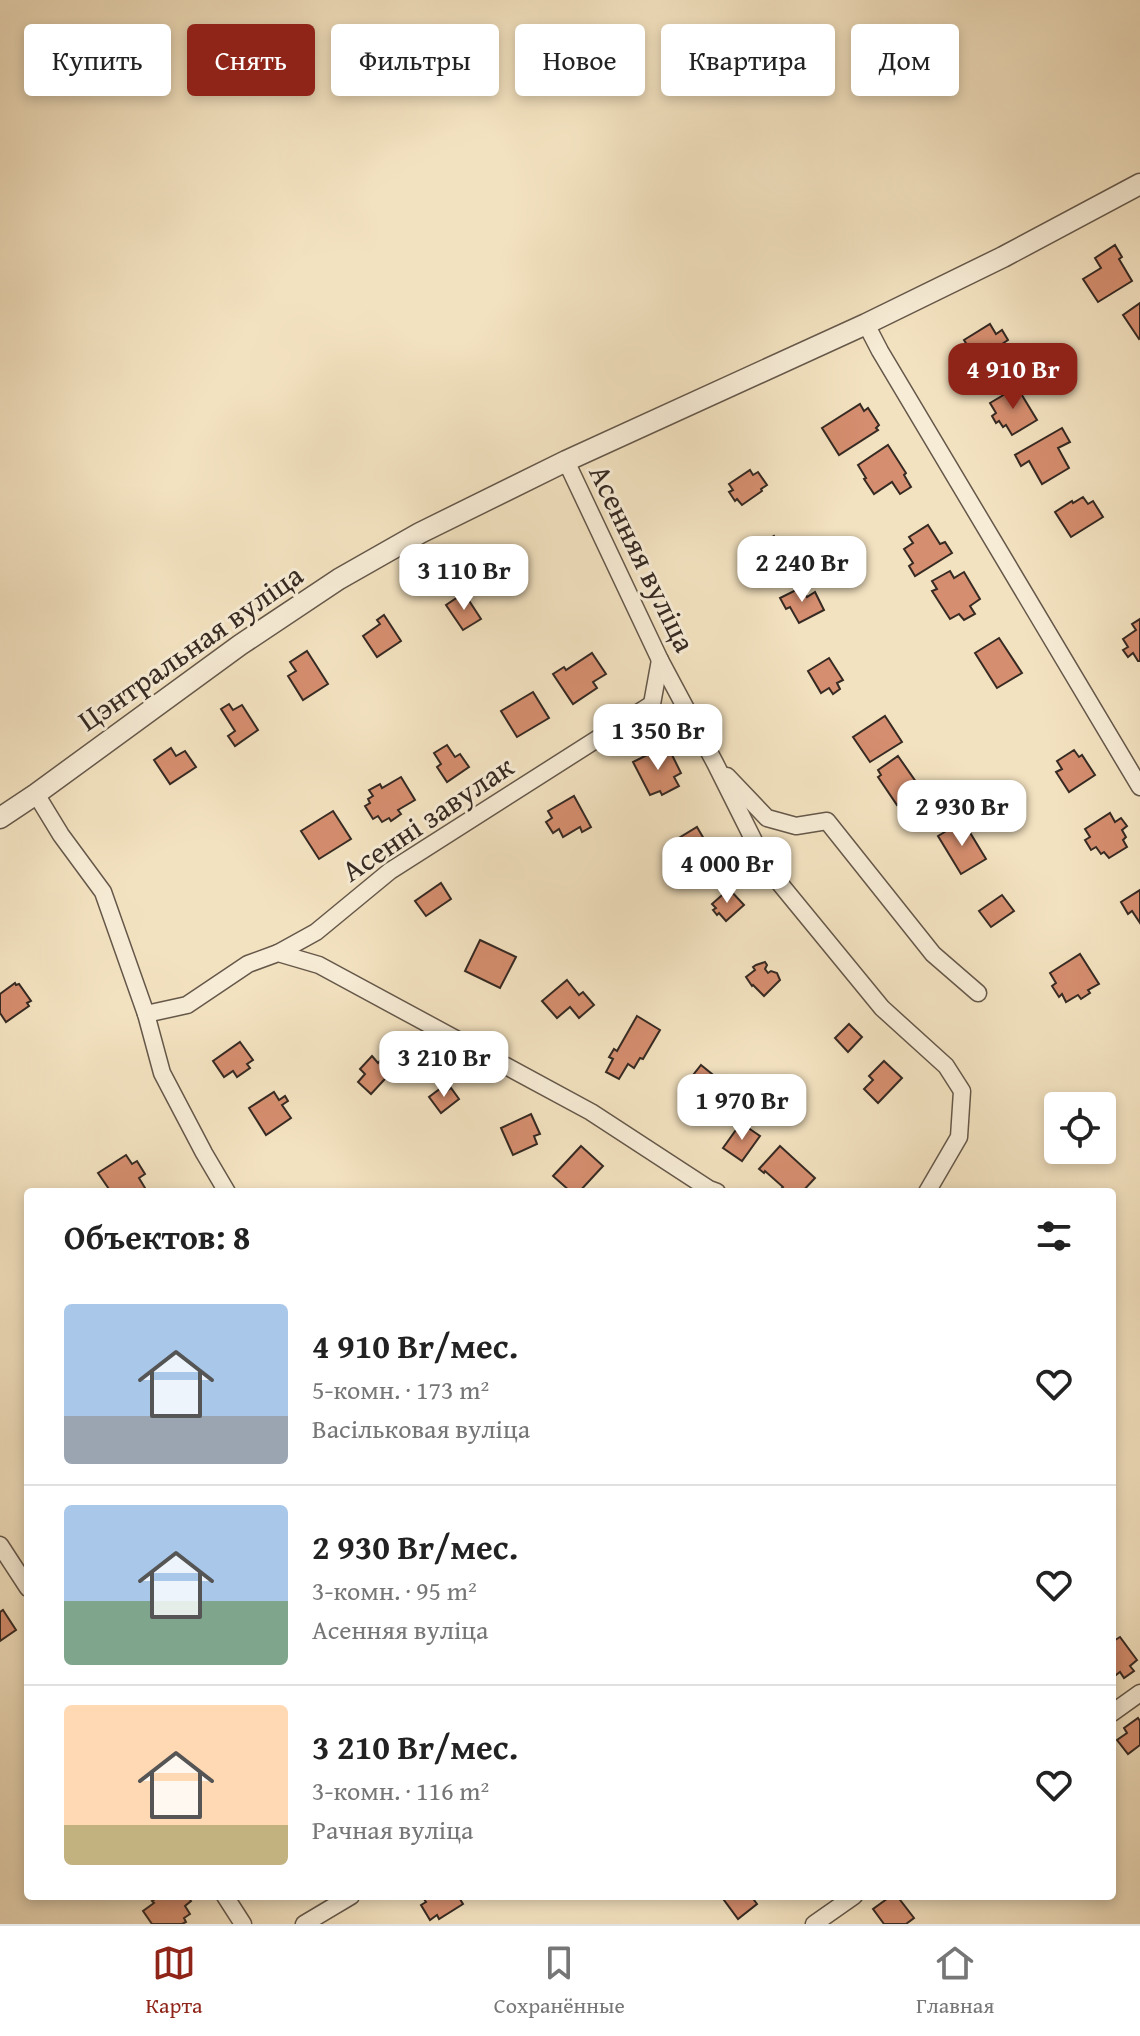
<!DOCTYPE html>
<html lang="ru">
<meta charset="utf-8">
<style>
:root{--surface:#fff;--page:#f6f6f6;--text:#222;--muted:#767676;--line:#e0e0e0;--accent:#8f2418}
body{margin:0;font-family:"Gentium Book Plus",serif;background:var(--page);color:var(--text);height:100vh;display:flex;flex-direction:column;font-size:30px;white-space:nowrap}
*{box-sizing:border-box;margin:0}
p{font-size:26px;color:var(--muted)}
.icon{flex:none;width:44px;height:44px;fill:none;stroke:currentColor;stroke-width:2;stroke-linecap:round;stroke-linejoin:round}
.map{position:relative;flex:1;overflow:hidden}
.drawer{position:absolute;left:24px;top:1188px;width:1092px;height:712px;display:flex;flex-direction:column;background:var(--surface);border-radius:8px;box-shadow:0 4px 12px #0003}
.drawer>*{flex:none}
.guide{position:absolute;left:24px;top:24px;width:1092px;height:72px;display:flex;gap:16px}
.controls{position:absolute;left:1044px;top:1092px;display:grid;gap:16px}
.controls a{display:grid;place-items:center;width:72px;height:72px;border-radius:8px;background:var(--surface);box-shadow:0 4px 12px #0003;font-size:40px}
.price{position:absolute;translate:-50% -68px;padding:0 18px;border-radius:16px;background:#fff;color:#222;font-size:26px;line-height:52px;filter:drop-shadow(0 2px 4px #0008)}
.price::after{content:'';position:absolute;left:50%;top:48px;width:24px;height:18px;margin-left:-12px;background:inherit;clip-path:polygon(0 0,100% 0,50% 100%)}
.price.active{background:var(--accent);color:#fff}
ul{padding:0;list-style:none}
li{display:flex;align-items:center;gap:24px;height:200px;padding:0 40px}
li+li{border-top:2px solid var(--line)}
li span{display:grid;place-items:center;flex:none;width:224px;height:160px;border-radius:8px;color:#555}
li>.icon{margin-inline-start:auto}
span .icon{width:96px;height:96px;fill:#fffc;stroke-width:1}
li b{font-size:34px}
h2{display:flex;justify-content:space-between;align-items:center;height:96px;padding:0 40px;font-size:34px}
.tag{padding:0 28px;border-radius:8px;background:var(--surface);box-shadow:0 4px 12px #0003;font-size:28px;line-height:72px}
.tag.active{background:var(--accent);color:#fff}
.dock{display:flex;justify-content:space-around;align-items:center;height:112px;border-top:2px solid var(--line);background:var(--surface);font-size:22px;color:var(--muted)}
.dock a{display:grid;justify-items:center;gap:4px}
.dock .active{color:var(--accent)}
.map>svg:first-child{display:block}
.building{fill:#d58e6f;stroke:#362a23;stroke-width:2}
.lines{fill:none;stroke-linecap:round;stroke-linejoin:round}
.minor-casing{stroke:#65584a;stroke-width:19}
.tertiary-casing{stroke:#65584a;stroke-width:23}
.minor{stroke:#f7ecd6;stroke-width:16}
.tertiary{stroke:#f7ecd6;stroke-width:20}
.labels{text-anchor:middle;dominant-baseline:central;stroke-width:6;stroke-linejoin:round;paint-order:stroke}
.street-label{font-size:30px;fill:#362a23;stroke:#f7ecd6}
</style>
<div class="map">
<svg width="1140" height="1924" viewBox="0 0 1140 1924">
<rect width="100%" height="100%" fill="#f3e2c0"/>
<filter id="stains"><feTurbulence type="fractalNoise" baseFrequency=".0025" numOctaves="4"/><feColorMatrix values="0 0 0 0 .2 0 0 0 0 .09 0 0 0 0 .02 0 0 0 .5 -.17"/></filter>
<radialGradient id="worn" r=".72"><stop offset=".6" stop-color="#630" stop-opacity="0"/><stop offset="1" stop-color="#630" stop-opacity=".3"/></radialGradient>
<g class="building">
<path d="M1115,245L1122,257L1119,259L1132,281L1098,302L1083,279L1101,268L1095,258Z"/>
<path d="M1140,303V338L1139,339L1123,315Z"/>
<path d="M990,324L996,334L1002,330L1008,340L1002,344L1006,350L976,369L970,359L974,356L964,340Z"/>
<path d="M1017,387L1037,420L1012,435L1006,425L1003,427L999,421L996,423L992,416L996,413L990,403Z"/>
<path d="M860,404L864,411L868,408L879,425L876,428L878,430L839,455L822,428Z"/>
<path d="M1062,428L1070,442L1058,448L1069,468L1042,484L1029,461L1021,466L1015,455Z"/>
<path d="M888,445L906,473L904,475L911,487L900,494L892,482L874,494L864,479L866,478L858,465Z"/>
<path d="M750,470L753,475L758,472L767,485L761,489L762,491L742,505L737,499L735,501L729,492L733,490L729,484Z"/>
<path d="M1083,497L1088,504L1093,501L1103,517L1071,537L1055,512L1072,501L1073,503Z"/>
<path d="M928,525L940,544L945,542L952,553L915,576L909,566L913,563L904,549L913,543L909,537Z"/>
<path d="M774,536L790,563L763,579L747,553Z"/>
<path d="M506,556L523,584L505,594L492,573L499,570L495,562Z"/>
<path d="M950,571L954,578L964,572L980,599L970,606L975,614L964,620L959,614L950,619L932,591L937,589L932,581Z"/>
<path d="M802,587L807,597L815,592L824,610L799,623L790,607L786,609L780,598Z"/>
<path d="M464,593L481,619L463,630L446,605Z"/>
<path d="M384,615L401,641L377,657L363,636L380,624L377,620Z"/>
<path d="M1140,619V661H1138L1133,653L1128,657L1123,650L1128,647L1123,639L1136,630L1132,624Z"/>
<path d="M999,638L1022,673L997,688L975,653Z"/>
<path d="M307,651L328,684L303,700L288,676L296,671L290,662Z"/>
<path d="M592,653L606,674L593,682L597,688L573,704L553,674L564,667L566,670Z"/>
<path d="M829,658L843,680L837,683L840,689L833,694L829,688L821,693L808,671Z"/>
<path d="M533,692L549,718L517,737L501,711Z"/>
<path d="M229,704L233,710L242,705L258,730L235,746L228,736L235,731L221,709Z"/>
<path d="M885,716L902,742L870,762L853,737Z"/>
<path d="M447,745L455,757L460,754L469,767L447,782L437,767L441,764L434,753Z"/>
<path d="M171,748L176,756L185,751L196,767L170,784L154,760Z"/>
<path d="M661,748L665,754L670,751L681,773L674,777L679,786L662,795L660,791L650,795L633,762Z"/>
<path d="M1074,750L1079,757L1082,755L1095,775L1069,792L1056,772L1062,769L1057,761Z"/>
<path d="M898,756L921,789L897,805L878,777L881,775L878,770Z"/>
<path d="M401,777L415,800L398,810L401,814L391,821L389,818L382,822L378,816L373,819L365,806L370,803L368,799L373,796L369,790L380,784L382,788Z"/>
<path d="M574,796L591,827L582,832L580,827L563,837L559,829L553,833L546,822L552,818L548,811Z"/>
<path d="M333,811L351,839L319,859L301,831Z"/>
<path d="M1110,813L1115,822L1121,818L1127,826L1122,830L1126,837L1123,840L1127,847L1109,858L1104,852L1101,854L1096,847L1091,850L1085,840L1090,837L1085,829Z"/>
<path d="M963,821L986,859L961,874L938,836Z"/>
<path d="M697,827L718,863L695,877L685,860L677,864L667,847L675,842L674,841Z"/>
<path d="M441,883L451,899L426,916L415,901Z"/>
<path d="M729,889L744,905L726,921L719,913L717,915L713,910L716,908L712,904Z"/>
<path d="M1140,890V923L1132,911L1128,914L1121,902Z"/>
<path d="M1002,895L1014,911L991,927L979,911Z"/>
<path d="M480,940L516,957L500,988L465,971Z"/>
<path d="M1080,954L1099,984L1088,990L1090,993L1081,999L1078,995L1066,1002L1062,994L1059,997L1052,986L1056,983L1050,973Z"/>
<path d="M765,962L767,965L765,969L768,973L771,971L777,973L780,980L764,996L753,985L752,986L746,977L755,970L753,967L756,965Z"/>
<path d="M567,980L579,995L583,992L594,1005L579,1018L570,1007L557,1018L542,1001Z"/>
<path d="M15,983L16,985L19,984L31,1001L27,1003L29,1006L6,1022L0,1013V994Z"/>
<path d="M637,1016L660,1030L643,1059L640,1058L634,1068L628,1064L619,1079L606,1072L613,1059L609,1057L614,1049L617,1051Z"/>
<path d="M849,1024L862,1037L848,1052L835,1038Z"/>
<path d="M240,1042L253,1060L247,1064L250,1068L237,1077L233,1071L224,1077L213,1061Z"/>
<path d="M372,1056L378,1063L385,1056L396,1067L371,1094L358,1082L365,1074L360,1069Z"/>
<path d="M884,1061L902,1078L878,1103L864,1089L873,1080L869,1076Z"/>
<path d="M701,1065L723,1083L700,1110L693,1105L690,1109L682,1103L685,1098L679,1093Z"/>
<path d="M441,1088L444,1093L451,1088L459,1099L441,1113L429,1097Z"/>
<path d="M274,1092L279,1100L285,1096L288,1101L282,1105L291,1118L266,1135L249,1108Z"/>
<path d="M531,1114L540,1134L534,1136L537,1144L513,1155L501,1128Z"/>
<path d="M741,1123L760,1136L742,1161L723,1148Z"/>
<path d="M581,1146L603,1166L579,1192H571L553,1176Z"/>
<path d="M780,1146L815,1178L802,1192H785L781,1189L783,1187L765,1171L764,1173L759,1169Z"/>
<path d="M126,1155L132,1164L137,1161L145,1174L139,1178L145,1188L139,1192H111L98,1173Z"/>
<path d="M3,1610L16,1630L0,1641V1612Z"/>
<path d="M1120,1637L1137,1660L1130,1666L1134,1671L1124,1678L1120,1672L1112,1678V1642Z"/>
<path d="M1138,1718L1140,1721V1745L1128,1754L1117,1740L1127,1733L1124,1728Z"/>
<path d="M160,1896L163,1899L167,1896H187L191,1901L185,1906L190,1914L184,1918L186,1922L182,1924H152L143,1911L154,1903L152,1901Z"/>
<path d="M422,1896H458L463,1904L439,1919L437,1915L430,1920L421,1905L426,1902Z"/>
<path d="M721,1896H751L757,1904L738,1919Z"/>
<path d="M891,1896H897L914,1918L906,1924H884L873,1909Z"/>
</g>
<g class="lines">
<defs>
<g id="minor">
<path d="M866,324L880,351L1140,787"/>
<path d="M566,461L660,660L715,763L768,869L882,1008L946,1066L962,1091L959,1137L927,1192"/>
<path d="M727,776L767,818L796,826L827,821L933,954L978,993"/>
<path d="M36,794L61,835L103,892L146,1014L162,1073L204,1153L227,1192"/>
<path d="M278,953L316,932L390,871L652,704L660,660"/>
<path d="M146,1014L187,1005L248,964L278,953L319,965L591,1112L709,1189L717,1192"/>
<path d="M0,1545L28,1588"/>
<path d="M1112,1713L1140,1693"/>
<path d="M225,1896L243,1924"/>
<path d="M304,1924L351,1896"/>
<path d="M814,1924L854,1896"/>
</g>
<path id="tertiary" d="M0,818L36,794L240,645L339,579L420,533L566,461L866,324L1003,257L1140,184"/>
</defs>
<use href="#minor" class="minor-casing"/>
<use href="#tertiary" class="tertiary-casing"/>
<use href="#minor" class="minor"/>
<use href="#tertiary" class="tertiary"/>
</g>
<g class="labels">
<g class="street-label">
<text transform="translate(643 558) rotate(64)">Асенняя вуліца</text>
<text transform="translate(190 647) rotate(-35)">Цэнтральная вуліца</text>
<text transform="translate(427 818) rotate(-34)">Асенні завулак</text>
</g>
</g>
<rect width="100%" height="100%" filter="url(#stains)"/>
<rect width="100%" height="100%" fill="url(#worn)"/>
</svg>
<div class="controls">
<a><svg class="icon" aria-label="locate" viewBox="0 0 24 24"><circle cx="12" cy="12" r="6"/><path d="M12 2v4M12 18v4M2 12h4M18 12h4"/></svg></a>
</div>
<b class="price active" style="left:1013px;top:411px">4 910 Br</b>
<b class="price" style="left:802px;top:604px">2 240 Br</b>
<b class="price" style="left:464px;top:612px">3 110 Br</b>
<b class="price" style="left:658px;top:772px">1 350 Br</b>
<b class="price" style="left:962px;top:848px">2 930 Br</b>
<b class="price" style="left:727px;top:905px">4 000 Br</b>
<b class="price" style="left:444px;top:1099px">3 210 Br</b>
<b class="price" style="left:742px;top:1142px">1 970 Br</b>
<div class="guide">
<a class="tag">Купить</a>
<a class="tag active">Снять</a>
<a class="tag">Фильтры</a>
<a class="tag">Новое</a>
<a class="tag">Квартира</a>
<a class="tag">Дом</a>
</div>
<section class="drawer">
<h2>Объектов: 8<svg class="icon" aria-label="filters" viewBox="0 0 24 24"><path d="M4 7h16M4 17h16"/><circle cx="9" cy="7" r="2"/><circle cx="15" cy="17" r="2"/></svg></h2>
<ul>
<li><span style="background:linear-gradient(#a9c7e8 70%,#9aa5b1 0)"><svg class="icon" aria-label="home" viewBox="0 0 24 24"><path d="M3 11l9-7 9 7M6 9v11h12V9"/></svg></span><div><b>4 910 Br/мес.</b><p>5-комн. · 173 m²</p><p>Васільковая вуліца</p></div><svg class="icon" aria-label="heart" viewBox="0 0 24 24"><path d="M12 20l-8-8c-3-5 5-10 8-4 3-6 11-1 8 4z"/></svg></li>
<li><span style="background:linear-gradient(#a9c7e8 60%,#7fa58c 0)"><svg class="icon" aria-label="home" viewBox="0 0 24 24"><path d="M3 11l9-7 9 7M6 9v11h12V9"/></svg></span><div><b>2 930 Br/мес.</b><p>3-комн. · 95 m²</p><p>Асенняя вуліца</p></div><svg class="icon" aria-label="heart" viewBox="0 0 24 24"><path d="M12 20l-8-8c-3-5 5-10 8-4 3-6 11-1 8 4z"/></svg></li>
<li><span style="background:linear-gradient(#ffd9b3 75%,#c2b280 0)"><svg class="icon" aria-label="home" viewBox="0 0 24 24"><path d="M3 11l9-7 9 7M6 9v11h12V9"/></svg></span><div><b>3 210 Br/мес.</b><p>3-комн. · 116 m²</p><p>Рачная вуліца</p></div><svg class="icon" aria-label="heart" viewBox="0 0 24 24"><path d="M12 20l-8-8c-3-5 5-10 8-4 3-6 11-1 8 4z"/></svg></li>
</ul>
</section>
</div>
<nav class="dock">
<a class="active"><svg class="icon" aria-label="map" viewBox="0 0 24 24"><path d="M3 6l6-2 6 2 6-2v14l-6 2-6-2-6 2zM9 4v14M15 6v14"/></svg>Карта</a>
<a><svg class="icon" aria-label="saved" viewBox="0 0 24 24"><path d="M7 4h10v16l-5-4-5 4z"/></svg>Сохранённые</a>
<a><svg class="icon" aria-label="home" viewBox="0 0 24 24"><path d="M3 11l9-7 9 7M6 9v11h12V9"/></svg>Главная</a>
</nav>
